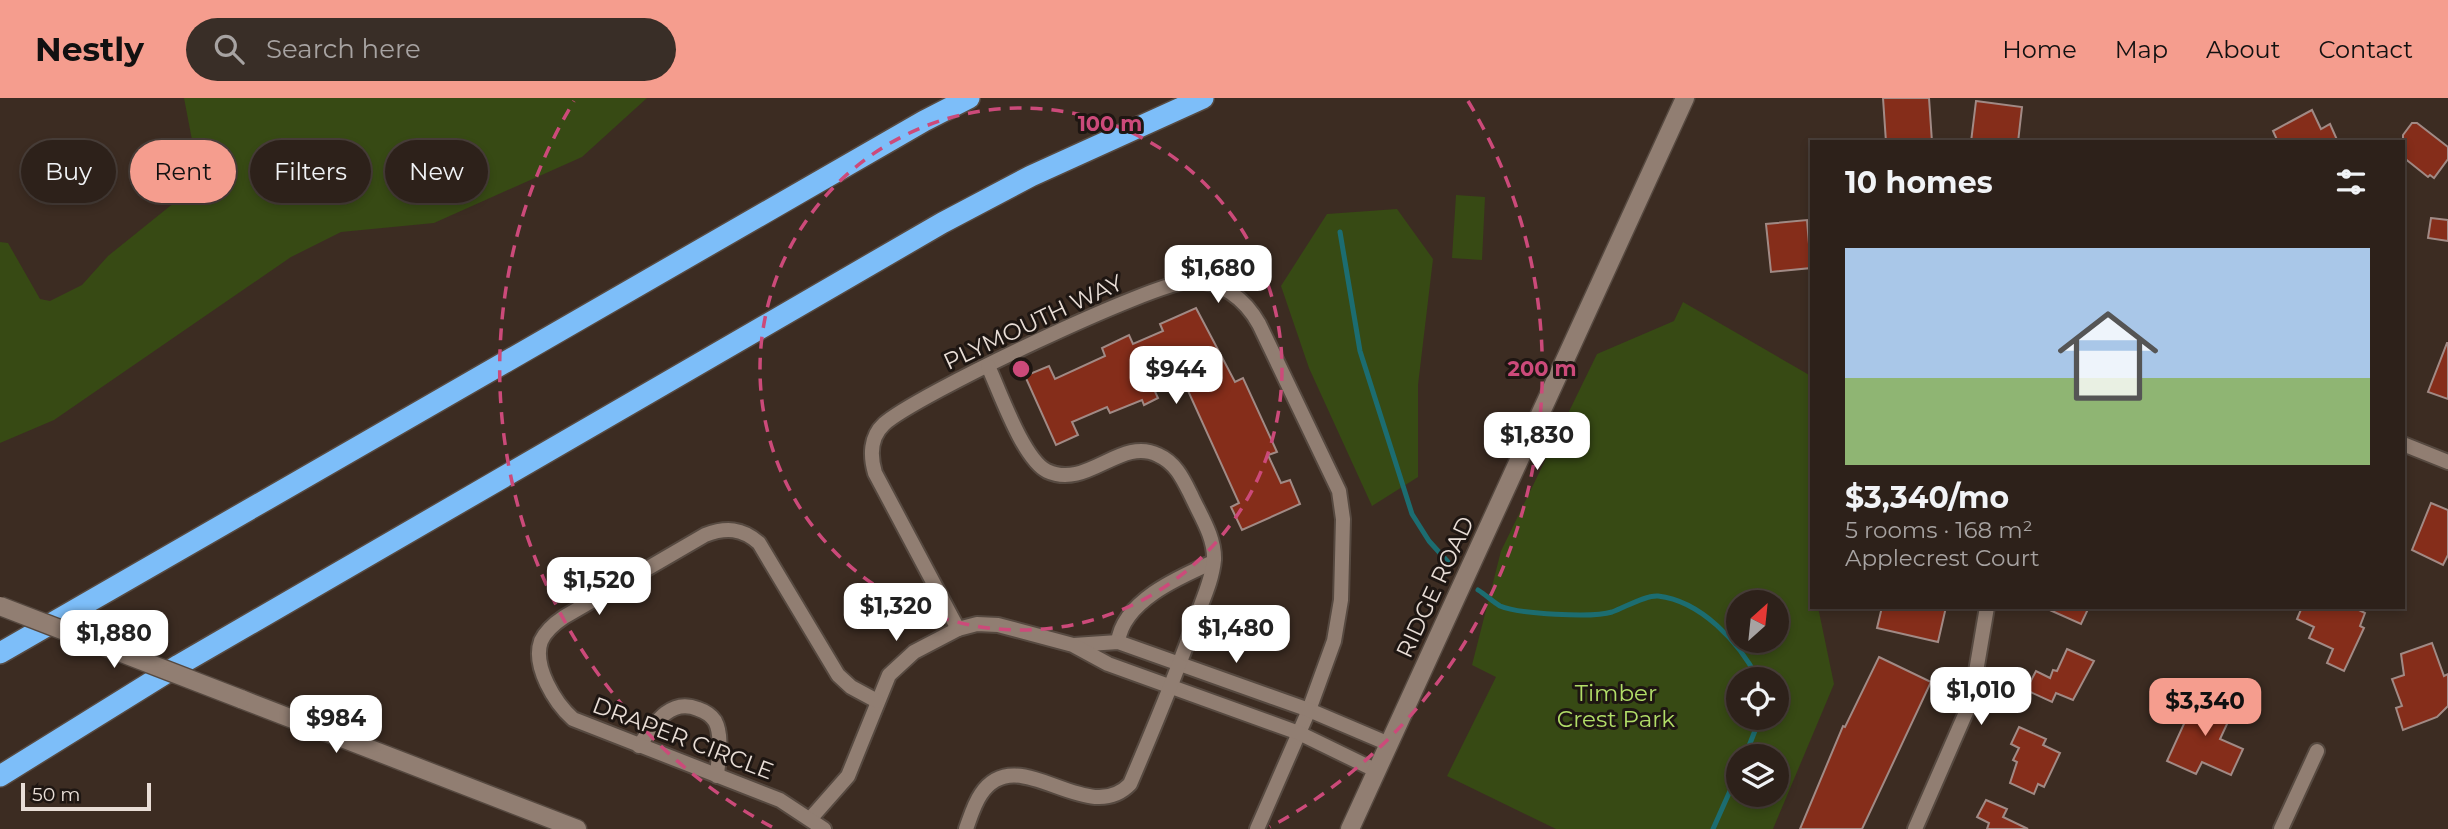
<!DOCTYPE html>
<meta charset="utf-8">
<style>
:root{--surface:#2d211a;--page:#392e27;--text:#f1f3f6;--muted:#a7a3a2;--line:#483e39;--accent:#f59d8e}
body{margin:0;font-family:Montserrat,sans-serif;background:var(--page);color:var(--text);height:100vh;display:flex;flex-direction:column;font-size:26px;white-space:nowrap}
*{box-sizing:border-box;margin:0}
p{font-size:23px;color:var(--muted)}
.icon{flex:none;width:38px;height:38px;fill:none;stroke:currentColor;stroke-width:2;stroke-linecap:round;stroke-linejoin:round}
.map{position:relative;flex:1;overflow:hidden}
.details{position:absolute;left:1810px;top:42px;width:595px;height:469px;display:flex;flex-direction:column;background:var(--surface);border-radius:0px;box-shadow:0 4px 10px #0003,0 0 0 2px var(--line)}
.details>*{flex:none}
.guide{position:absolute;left:21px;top:42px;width:665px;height:63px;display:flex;gap:14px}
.needle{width:46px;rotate:27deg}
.controls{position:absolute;left:1726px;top:492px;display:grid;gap:14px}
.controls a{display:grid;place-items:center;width:63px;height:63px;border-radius:50%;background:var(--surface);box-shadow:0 4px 10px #0003,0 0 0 2px var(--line);font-size:35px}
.scale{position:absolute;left:21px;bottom:18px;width:130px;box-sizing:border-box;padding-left:7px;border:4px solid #e9ded7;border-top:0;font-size:19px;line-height:24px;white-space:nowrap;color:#e9ded7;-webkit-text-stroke:5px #1e1612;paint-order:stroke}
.price{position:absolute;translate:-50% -60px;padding:0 16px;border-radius:14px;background:#fff;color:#222;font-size:23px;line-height:46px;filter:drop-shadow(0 2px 4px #0008)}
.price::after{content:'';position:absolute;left:50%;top:42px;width:21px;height:16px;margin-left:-10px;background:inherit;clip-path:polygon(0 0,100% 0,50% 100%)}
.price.selected{background:var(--accent);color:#111}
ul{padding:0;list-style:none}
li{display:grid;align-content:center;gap:14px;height:371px;padding:0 35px}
li span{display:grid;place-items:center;height:217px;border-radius:0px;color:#555}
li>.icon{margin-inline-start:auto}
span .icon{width:126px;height:126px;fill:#fffc;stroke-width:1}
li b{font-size:30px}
h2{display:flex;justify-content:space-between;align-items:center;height:84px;padding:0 35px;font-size:30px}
.chip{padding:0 24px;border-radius:32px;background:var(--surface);box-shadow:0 4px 10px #0003,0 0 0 2px var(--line);font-size:24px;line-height:63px}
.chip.selected{background:var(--accent);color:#111}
header{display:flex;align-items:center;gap:42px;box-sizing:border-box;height:98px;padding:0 35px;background:var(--accent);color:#111}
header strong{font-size:33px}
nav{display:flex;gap:38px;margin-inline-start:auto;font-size:24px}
.search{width:490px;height:63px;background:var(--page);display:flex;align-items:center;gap:18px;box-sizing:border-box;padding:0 24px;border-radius:38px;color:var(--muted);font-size:26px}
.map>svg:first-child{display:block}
.green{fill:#374a14;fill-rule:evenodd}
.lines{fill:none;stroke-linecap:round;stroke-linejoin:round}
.stream{stroke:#1c6d71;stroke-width:5}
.building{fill:#852d1a;stroke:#a18a85;stroke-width:2}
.minor-casing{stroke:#564940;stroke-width:18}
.tertiary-casing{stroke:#564940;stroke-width:21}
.secondary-casing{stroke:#564940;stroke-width:21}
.motorway-casing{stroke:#564940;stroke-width:24}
.minor{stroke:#917e72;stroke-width:14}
.tertiary{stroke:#917e72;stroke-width:18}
.secondary{stroke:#917e72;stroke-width:18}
.motorway{stroke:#7dbef9;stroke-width:21}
.secondary-bridge-casing{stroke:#564940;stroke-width:21;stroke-linecap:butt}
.secondary-bridge{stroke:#917e72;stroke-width:18}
.ring{fill:none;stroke:#cc4a7a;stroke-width:3.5;stroke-dasharray:12 9}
.labels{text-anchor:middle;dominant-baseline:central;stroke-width:6;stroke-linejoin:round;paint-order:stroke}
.street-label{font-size:23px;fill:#e9ded7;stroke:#1e1612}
.park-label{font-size:23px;fill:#b2de68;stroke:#1e1612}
.centre{fill:#cc4a7a;stroke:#1e1612;stroke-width:3.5}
.ring-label{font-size:21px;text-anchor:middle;font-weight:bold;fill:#cc4a7a;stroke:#1e1612;stroke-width:6;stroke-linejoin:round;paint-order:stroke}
</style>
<header>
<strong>Nestly</strong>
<div class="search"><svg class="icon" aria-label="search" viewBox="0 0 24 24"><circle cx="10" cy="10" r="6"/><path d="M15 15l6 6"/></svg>Search here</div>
<nav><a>Home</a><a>Map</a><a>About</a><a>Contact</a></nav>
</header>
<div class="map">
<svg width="2448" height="731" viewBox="0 0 2448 731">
<rect width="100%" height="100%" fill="#3c2c22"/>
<g class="green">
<path d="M184,0H647L582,59L434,125L341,134L291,159L54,322L0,345V144L8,145L40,201L50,203L82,187L108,158L180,100L193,47Z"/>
<path d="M1456,97L1485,99L1482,162L1452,160Z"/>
<path d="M1397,111L1433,161L1418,287V379L1372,408L1309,270L1281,188L1327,116Z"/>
<path d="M1683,204L1811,278V509H1818L1834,586L1773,731H1556L1447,678L1496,579L1472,567L1501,453L1597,256L1674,223ZM1776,504V542H1738V504ZM1776,581V620H1738V581ZM1738,658H1776V696H1738Z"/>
</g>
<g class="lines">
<g class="stream">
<path d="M1340,134L1360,253L1412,416L1429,443L1448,464"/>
<path d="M1478,492C1486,497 1493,504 1500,508C1518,516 1593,520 1612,514C1626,509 1645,497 1658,498C1701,503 1739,544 1758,581"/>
<path d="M1745,658L1760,620"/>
<path d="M1713,731L1738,675"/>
</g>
</g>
<g class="building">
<path d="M1883,0H1929L1932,44H1886Z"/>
<path d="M1976,3L2022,9L2018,44H1971Z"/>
<path d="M2312,12L2321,31L2330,26L2338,44H2278L2273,33Z"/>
<path d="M2412,25H2417L2448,49V61L2434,80L2430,77L2428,79L2403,59V37Z"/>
<path d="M2431,120L2448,122V143L2428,140Z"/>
<path d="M1807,122L1811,170L1771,174L1766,126Z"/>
<path d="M1196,210L1235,284L1243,280L1277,354L1268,357L1281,385L1290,382L1300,406L1242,432L1231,409L1239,405L1180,275L1152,287L1158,300L1144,307L1142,302L1110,315L1107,309L1072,324L1078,337L1056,347L1025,278L1049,268L1055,281L1105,258L1102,250L1129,237L1133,246L1163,233L1160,226Z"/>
<path d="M2447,245H2448V301L2428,294Z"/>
<path d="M2431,405L2448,412V457L2443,467L2412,452Z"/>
<path d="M1882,509H1946L1938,544L1877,530Z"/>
<path d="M2043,509H2089L2081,526Z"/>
<path d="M2302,509H2353L2365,515L2360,528L2364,530L2344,573L2327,565L2333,551L2309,540L2314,529L2297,521Z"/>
<path d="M2432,545L2444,578L2448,576V608L2437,619L2403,632L2396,610L2402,608L2392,581L2404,577L2401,556Z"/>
<path d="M2067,551L2094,563L2073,602L2056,595L2052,604L2026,592L2036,573L2050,580L2053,572L2057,573Z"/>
<path d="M1879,559L1931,584L1862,731H1800L1843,628L1845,629Z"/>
<path d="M2198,595L2234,611L2220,641L2243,651L2231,677L2202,664L2196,676L2167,663Z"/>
<path d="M2019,629L2046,641L2043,647L2060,655L2044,689L2038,686L2034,696L2010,685L2017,664L2013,662L2019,650L2011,646Z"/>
<path d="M1986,702L2007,711L2003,719L2028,731H1987L1989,725L1977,719Z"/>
</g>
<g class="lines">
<defs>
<g id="minor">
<path d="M2403,346L2448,364"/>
<path d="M958,531L875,375C870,358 870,339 884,326C914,298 1155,183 1191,183C1221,182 1245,201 1259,226L1339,393L1343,421L1341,502L1334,543L1309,612L1257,731"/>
<path d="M1118,544C1123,503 1179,479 1213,464"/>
<path d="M1074,547L1118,544L1309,612L1389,646"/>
<path d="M639,648C653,628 669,599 698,611C704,613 711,617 715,623C723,638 718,662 717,678"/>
<path d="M811,720L848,678L889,577L914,554L958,531L977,526L998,527L1073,547L1108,566L1299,635L1377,673"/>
<path d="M824,731L780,702L573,621C555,605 532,568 541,543C546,532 555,525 564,519L705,437C726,429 742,430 759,445L838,577L851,589L877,603"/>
<path d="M966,731C970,720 974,706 981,696C1018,641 1087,731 1130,686C1153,632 1176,578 1195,523C1202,503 1212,483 1214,462C1215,439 1200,417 1191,397C1183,381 1176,365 1158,357C1121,338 1087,392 1047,373C1023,361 1000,294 988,268"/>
<path d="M1915,731L1971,603L1987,509"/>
<path d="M2281,731L2317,653"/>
</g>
<path id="tertiary" d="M1350,731L1685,0"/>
<path id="secondary" d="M241,601L577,731"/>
<g id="motorway">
<path d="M0,555L924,23L969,0"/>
<path d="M0,678L179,567L942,125L1031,78L1203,0"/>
</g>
</defs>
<use href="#minor" class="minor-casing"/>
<use href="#tertiary" class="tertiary-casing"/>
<use href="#secondary" class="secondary-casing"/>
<use href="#motorway" class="motorway-casing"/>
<use href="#minor" class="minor"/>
<use href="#tertiary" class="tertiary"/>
<use href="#secondary" class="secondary"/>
<use href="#motorway" class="motorway"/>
<defs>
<path id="secondary-bridge" d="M0,508L241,601"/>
</defs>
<use href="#secondary-bridge" class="secondary-bridge-casing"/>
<use href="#secondary-bridge" class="secondary-bridge"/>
</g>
<g class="ring">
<circle cx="1021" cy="271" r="261"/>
<path d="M772 729A521 521 0 0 1 574 3M1468 3A521 521 0 0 1 1270 729"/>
</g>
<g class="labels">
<g class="street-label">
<text transform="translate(1033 224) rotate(-25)">PLYMOUTH WAY</text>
<text transform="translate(1435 489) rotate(-65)">RIDGE ROAD</text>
<text transform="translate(683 640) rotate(21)">DRAPER CIRCLE</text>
</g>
<g class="park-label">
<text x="1616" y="595">Timber<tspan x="1616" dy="26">Crest Park</tspan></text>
</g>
</g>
<circle cx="1021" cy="271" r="10" class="centre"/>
<g class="ring-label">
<text x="1110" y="33">100 m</text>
<text x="1542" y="278">200 m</text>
</g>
</svg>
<div class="controls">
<a><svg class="needle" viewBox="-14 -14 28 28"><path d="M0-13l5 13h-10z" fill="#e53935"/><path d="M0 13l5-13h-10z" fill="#a7a3a2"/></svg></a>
<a><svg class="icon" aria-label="locate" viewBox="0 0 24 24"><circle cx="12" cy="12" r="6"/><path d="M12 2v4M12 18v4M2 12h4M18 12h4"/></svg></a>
<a><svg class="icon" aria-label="layers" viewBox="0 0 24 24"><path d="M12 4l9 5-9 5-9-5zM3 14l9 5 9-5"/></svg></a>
</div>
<div class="scale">50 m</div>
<b class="price" style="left:1218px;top:207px">$1,680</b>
<b class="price" style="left:1176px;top:308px">$944</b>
<b class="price" style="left:1537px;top:374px">$1,830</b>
<b class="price" style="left:599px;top:519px">$1,520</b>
<b class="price" style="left:896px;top:545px">$1,320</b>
<b class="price" style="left:1236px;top:567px">$1,480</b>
<b class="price" style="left:114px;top:572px">$1,880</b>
<b class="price" style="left:1981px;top:629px">$1,010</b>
<b class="price selected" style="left:2205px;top:640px">$3,340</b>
<b class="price" style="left:336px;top:657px">$984</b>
<div class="guide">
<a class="chip">Buy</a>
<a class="chip selected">Rent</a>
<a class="chip">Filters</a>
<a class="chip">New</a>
</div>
<section class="details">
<h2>10 homes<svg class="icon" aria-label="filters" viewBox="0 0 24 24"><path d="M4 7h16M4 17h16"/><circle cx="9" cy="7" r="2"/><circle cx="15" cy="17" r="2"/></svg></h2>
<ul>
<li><span style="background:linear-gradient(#a9c7e8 60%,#8fb573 0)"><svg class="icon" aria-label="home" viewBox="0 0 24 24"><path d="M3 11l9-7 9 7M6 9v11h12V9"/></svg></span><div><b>$3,340/mo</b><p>5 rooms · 168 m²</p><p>Applecrest Court</p></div></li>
</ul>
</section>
</div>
